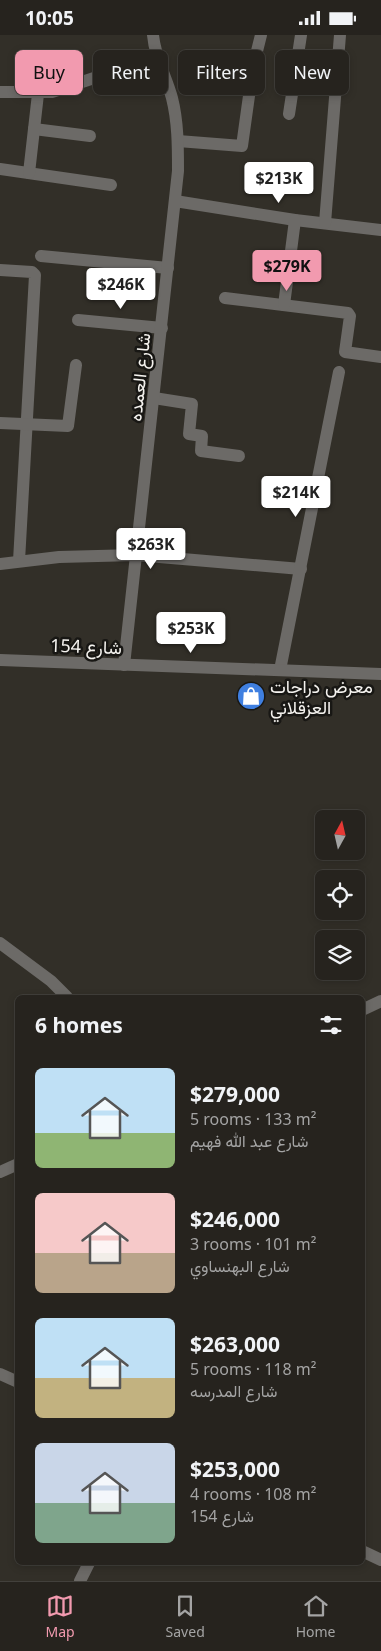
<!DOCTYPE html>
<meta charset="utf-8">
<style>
:root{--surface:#26231e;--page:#322f2b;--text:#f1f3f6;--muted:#a4a4a4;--line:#42403c;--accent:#f29aaf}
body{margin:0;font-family:"Noto Sans",Vazirmatn,sans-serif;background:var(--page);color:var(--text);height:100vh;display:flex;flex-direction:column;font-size:19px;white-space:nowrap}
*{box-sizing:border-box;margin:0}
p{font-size:16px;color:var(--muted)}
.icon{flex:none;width:28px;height:28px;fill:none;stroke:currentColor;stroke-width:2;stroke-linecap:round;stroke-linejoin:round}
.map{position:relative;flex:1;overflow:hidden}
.panel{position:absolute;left:15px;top:960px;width:350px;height:570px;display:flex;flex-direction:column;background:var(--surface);border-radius:8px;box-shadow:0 2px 8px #0003,0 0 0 1px var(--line)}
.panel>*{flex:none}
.banner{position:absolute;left:15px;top:15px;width:351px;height:45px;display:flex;gap:10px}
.needle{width:32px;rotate:8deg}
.controls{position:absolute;left:315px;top:775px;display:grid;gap:10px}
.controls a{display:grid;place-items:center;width:50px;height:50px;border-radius:8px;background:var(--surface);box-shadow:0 2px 8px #0003,0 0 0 1px var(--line);font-size:25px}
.price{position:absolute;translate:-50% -42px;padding:0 11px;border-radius:5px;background:#fff;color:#222;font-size:16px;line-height:32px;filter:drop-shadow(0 1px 2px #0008)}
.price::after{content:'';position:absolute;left:50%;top:30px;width:15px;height:11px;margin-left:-8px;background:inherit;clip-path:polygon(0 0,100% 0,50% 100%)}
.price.active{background:var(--accent);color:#111}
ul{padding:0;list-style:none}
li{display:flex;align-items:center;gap:15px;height:125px;padding:0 20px}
li span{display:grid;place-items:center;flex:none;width:140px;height:100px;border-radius:8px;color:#555}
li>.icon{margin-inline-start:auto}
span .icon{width:60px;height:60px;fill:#fffc;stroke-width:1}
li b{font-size:21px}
h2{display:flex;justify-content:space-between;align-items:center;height:60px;padding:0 20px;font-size:21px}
.pill{padding:0 18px;border-radius:8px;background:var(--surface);box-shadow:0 2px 8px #0003,0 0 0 1px var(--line);font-size:18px;line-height:45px}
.pill.active{background:var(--accent);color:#111}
.status{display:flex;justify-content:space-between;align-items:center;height:35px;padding:0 25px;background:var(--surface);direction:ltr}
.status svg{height:14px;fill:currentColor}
.tabs{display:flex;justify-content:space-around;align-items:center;height:70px;border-top:1px solid var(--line);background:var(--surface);font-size:14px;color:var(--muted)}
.tabs a{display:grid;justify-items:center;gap:2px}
.tabs .active{color:var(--accent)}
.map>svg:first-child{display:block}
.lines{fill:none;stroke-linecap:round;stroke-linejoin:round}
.minor{stroke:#6c6a67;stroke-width:12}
.tertiary{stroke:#6c6a67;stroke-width:12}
.labels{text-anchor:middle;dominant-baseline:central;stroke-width:5;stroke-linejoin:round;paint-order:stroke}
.street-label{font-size:18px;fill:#f5f3ef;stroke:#181714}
.poi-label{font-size:18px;fill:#f5f3ef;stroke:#181714;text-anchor:start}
</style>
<div class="status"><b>10:05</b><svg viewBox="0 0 49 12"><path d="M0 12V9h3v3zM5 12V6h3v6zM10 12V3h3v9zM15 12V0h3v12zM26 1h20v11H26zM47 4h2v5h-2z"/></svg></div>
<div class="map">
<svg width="381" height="1546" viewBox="0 0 381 1546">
<rect width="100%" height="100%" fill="#322f28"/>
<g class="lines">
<g class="minor">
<path d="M0,57H52L157,22"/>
<path d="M289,79L301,0"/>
<path d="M34,94L90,101"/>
<path d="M178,106L242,111L253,32L261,0"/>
<path d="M0,134L111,150"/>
<path d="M29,138L38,59"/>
<path d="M175,166L295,185L381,195"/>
<path d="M325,188L340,0"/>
<path d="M41,221L168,233"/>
<path d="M0,235L32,237L35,240L19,526"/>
<path d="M225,263L348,278L350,281L345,317L381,322"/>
<path d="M284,270L295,185"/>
<path d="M78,285L162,293"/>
<path d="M154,363L192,369L189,399L202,401L201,416L239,421"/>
<path d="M0,388L68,391L76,330"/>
<path d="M0,529L59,522L136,520L301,534"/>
<path d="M124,630L178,136C178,111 178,87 172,63C166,41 155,23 153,0"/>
<path d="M280,635L339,337"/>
<path d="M0,908L51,946L67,962"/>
<path d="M0,1339L18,1347"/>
<path d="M362,1516L381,1525"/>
<path d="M80,1546L89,1528"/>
</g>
<g class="tertiary">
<path d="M0,625L381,639"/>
<path d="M362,975L381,966"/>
<path d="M0,1137L18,1129"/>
</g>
</g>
<defs>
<symbol id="shop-disc" viewBox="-11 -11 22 22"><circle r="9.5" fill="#3f7fe0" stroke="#181714"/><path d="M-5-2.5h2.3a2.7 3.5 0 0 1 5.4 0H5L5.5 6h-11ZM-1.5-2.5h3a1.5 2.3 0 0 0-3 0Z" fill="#fff"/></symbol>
</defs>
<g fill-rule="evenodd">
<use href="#shop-disc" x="235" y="645" width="32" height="32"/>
</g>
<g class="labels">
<g class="street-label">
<text transform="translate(139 342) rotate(-84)">شارع العمده</text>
<text transform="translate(86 611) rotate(2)">شارع 154</text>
</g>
<g class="poi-label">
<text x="270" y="651">معرض دراجات<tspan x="270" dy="21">العزقلاني</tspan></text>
</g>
</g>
</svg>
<div class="controls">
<a><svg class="needle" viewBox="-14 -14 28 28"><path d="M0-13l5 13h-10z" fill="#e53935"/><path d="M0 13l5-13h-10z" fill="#a4a4a4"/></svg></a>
<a><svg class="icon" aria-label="locate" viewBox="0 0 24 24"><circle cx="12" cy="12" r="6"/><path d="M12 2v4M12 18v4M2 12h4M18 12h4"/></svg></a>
<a><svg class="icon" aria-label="layers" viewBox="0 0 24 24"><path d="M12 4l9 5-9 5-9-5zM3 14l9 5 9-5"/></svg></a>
</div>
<b class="price" style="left:279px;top:169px">$213K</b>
<b class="price active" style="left:287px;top:257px">$279K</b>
<b class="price" style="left:121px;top:275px">$246K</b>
<b class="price" style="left:296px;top:483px">$214K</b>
<b class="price" style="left:151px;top:535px">$263K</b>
<b class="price" style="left:191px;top:619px">$253K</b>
<div class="banner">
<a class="pill active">Buy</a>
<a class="pill">Rent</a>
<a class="pill">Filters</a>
<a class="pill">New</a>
</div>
<section class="panel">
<h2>6 homes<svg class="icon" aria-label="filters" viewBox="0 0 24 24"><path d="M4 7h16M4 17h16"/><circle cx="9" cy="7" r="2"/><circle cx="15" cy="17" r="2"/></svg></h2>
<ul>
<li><span style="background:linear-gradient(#bfe0f5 65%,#8fb573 0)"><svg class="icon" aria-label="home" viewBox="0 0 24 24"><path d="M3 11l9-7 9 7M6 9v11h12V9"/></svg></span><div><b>$279,000</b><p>5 rooms · 133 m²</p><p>شارع عبد الله فهيم</p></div></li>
<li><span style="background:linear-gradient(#f6c9c9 60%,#b9a48a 0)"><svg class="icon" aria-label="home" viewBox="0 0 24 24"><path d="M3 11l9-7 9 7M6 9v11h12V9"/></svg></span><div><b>$246,000</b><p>3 rooms · 101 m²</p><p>شارع البهنساوي</p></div></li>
<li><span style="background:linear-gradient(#bfe0f5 60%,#c2b280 0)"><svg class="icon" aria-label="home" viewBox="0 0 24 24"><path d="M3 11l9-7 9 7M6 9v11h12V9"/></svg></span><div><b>$263,000</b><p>5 rooms · 118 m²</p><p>شارع المدرسه</p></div></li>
<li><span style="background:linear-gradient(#c9d6e8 60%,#7fa58c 0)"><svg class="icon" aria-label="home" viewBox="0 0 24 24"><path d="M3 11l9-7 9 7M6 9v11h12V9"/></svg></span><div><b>$253,000</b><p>4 rooms · 108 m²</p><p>شارع 154</p></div></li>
</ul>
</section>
</div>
<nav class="tabs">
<a class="active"><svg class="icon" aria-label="map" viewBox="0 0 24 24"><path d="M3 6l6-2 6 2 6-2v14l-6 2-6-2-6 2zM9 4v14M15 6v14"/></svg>Map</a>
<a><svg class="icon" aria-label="saved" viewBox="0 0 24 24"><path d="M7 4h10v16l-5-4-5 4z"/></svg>Saved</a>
<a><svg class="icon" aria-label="home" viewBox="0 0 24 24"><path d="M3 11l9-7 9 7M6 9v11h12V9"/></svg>Home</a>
</nav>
